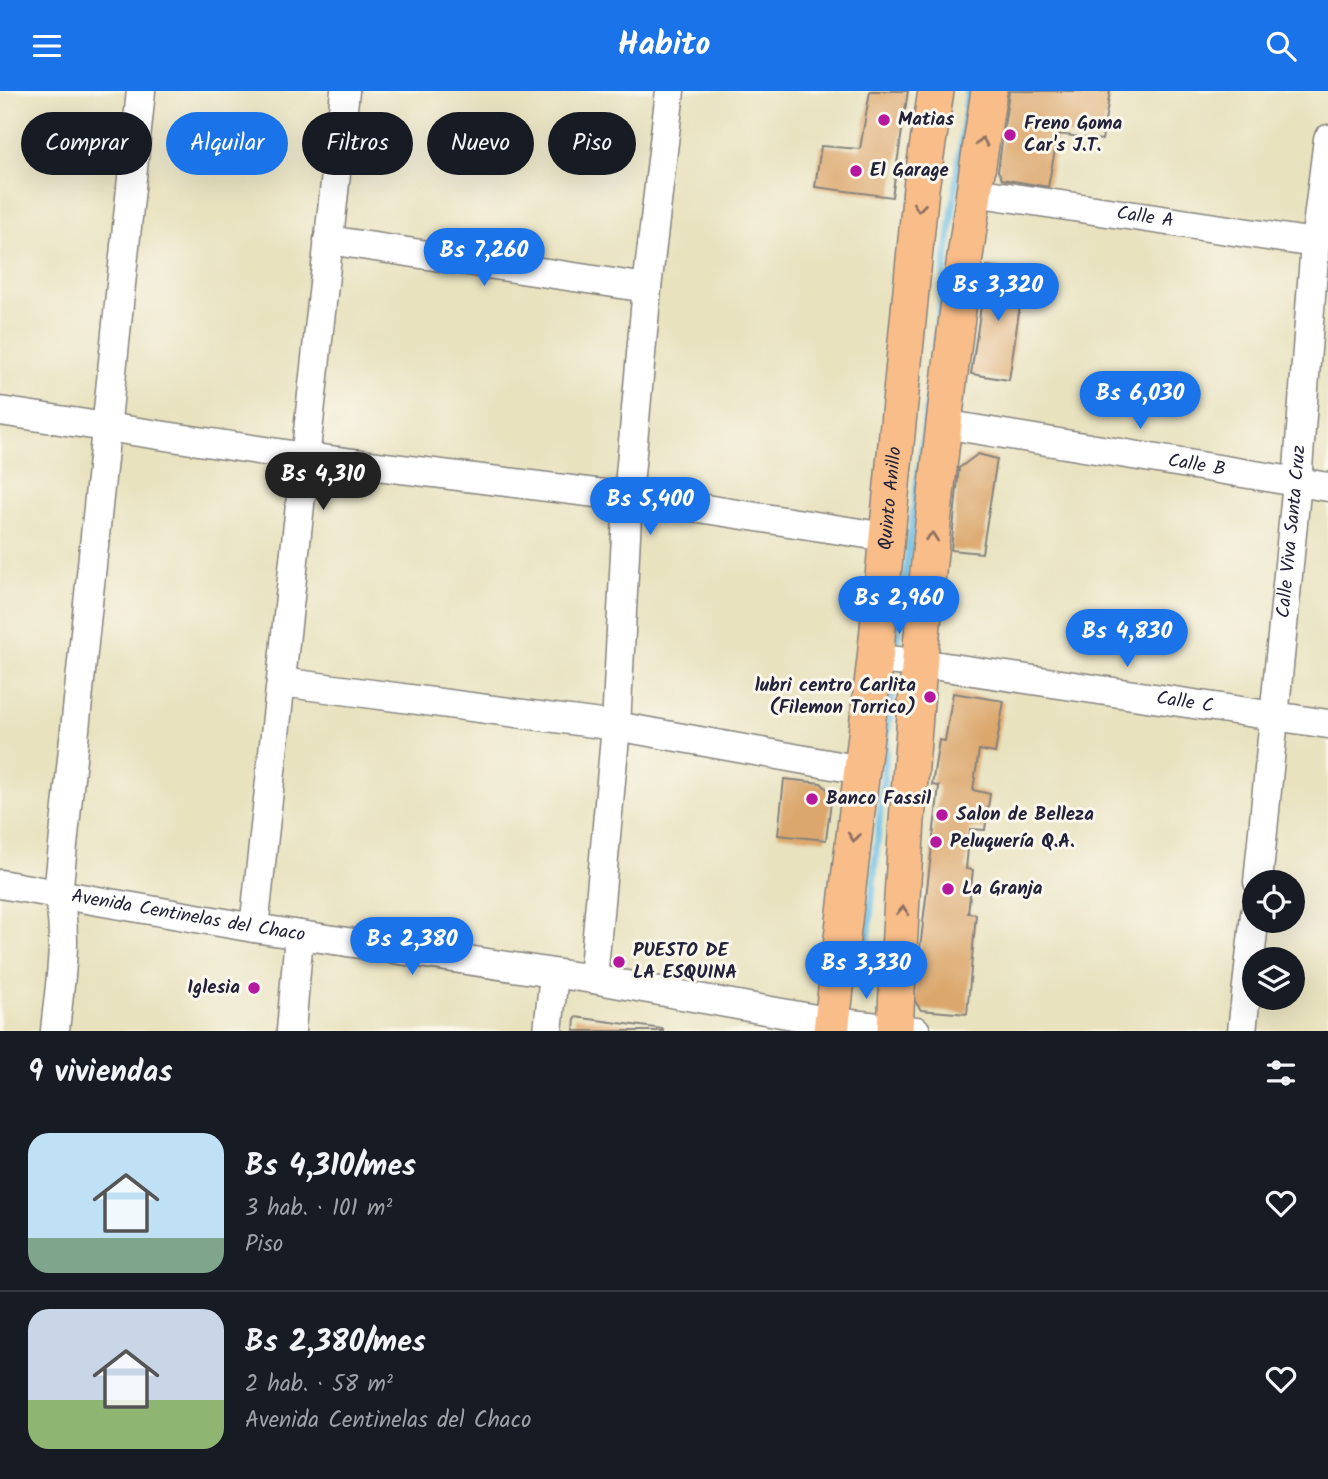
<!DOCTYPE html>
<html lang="es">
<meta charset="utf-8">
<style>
:root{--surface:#171b24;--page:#20242c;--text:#f1f3f6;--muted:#9ea1a6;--line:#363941;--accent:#1a73e8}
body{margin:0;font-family:Kalam,sans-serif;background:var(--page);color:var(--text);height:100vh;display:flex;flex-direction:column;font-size:26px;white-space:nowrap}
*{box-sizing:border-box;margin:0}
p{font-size:23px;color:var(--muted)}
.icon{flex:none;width:38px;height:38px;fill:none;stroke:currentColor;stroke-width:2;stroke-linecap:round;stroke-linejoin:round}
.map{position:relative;height:940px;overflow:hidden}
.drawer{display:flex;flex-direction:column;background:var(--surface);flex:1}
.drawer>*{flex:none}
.hud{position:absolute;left:21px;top:21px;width:700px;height:63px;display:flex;gap:14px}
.buttons{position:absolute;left:1242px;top:779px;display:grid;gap:14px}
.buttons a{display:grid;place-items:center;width:63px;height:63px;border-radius:50%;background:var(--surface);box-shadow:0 7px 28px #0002;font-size:35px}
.price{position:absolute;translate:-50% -60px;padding:0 16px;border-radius:24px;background:var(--accent);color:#fff;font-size:23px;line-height:46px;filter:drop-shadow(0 2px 4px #0008)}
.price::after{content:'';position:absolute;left:50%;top:42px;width:21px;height:16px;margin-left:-10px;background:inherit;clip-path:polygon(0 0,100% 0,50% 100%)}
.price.on{background:#222;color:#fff}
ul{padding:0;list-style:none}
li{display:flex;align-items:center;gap:21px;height:175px;padding:0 28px}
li+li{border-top:2px solid var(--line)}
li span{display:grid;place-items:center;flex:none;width:196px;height:140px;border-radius:21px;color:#555}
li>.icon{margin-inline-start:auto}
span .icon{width:84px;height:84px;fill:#fffc;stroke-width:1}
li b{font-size:30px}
h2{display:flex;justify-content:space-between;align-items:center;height:84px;padding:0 28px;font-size:30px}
.pill{padding:0 24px;border-radius:32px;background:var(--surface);box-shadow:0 7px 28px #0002;font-size:24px;line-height:63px}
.pill.on{background:var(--accent);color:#fff}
header{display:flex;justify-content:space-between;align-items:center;height:91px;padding:0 28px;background:var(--accent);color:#fff;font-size:32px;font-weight:700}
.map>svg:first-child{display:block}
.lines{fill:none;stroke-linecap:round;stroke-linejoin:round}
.stream{stroke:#69bde5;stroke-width:7}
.building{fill:#dca76d}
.minor-casing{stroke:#85827d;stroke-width:31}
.major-casing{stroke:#85827d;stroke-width:38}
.minor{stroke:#fff;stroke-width:28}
.major{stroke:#f9bd89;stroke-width:35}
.oneway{stroke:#8e7062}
.poi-dot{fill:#b5179e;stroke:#fbf7ec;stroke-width:2.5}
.labels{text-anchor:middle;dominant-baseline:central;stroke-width:6;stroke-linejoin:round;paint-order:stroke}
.poi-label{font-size:19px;font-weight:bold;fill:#22223b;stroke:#fbf7ec;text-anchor:start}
.street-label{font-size:19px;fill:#22223b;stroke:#fbf7ec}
</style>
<header><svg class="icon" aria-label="menu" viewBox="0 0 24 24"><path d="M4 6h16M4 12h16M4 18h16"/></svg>Habito<svg class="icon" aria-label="search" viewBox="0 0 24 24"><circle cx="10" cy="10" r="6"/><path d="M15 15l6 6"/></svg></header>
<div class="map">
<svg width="1328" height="940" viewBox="0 0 1328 940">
<rect width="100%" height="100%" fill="#fbf7ec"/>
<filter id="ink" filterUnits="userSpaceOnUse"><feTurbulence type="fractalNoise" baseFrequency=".0143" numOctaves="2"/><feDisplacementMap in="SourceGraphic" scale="14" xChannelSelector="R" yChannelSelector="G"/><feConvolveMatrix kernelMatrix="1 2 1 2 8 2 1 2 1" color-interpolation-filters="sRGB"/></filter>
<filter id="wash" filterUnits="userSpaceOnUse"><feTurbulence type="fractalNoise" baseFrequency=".00686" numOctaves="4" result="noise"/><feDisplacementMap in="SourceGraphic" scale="28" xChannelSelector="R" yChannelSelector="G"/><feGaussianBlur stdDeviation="1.57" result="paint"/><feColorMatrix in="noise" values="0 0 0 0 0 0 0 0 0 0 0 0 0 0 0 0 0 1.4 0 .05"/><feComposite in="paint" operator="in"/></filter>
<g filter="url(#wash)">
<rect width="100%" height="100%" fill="#e8e2bf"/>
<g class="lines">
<g class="stream">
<path d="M897,551L968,0"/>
<path d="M863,900L893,587"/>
</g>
</g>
<g id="blocks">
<g class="building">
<path d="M870,0H908L892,106L815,96L821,55L860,58Z"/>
<path d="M1009,0H1110L1102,49L1058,43L1048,96L1002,88L998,80Z"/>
<path d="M987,175L1025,180L1009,289L971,283Z"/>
<path d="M978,363L997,368L982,462L951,459L959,377Z"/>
<path d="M953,602L1004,610L995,662L979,659L973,699L990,703L985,739L970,738L966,778L973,779L968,822L976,823L967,923L921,919L914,909L939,695L932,694L939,649L945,650Z"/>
<path d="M784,688L821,692L832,703L826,749L778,744Z"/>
<path d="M575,926L663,938V940H574Z"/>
</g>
</g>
</g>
<g filter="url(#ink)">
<use href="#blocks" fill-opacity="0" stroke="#85827d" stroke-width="2"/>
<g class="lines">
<defs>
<g id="minor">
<path id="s1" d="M974,101L1315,152"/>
<path d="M328,149L647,197"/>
<path d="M0,320L304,366L628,406L886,446"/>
<path id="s2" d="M943,333L1328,396"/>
<path id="s3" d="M875,568L919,572L1328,633"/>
<path d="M281,591L616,635L861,679"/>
<path id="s4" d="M1258,791L1297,391L1315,152L1328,48"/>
<path id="s5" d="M0,793L254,837L593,888L832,931L916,940"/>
<path d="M254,837L345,0"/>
<path d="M593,888L616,635L628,406L647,197L670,0"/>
<path d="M55,940C59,896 69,847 58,803L141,0"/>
<path d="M291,940L299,844"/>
<path d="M548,940L554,883"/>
<path d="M1242,940L1255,823"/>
</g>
<g id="major">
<path id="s6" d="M831,940L875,568L921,97L936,0"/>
<path d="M895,940C909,625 941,311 989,0"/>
</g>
</defs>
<use href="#minor" class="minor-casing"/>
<use href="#major" class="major-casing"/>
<use href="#minor" class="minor"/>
<use href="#major" class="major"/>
</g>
<defs><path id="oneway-chevron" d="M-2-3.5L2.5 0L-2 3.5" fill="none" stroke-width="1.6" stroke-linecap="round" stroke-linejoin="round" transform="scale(1.75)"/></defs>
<g class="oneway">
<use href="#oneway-chevron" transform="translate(982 51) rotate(-81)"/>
<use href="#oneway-chevron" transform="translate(919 116) rotate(96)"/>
<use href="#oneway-chevron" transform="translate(932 446) rotate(-84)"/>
<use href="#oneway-chevron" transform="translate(854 746) rotate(96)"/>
<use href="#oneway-chevron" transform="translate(903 820) rotate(-86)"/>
</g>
</g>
<g class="poi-dot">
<circle cx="884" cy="29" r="7"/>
<circle cx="1010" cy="44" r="7"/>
<circle cx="856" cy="80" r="7"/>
<circle cx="930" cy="606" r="7"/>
<circle cx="812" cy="708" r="7"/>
<circle cx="942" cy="724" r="7"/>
<circle cx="936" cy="751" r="7"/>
<circle cx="948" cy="798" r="7"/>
<circle cx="619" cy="871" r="7"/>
<circle cx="254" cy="897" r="7"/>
</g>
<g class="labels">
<g class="poi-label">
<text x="898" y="29">Matias</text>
<text x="1024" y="33">Freno Goma<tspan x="1024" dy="22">Car's J.T.</tspan></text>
<text x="870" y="80">El Garage</text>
<text x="916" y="595" text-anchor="end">lubri centro Carlita<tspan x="916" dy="22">(Filemon Torrico)</tspan></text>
<text x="826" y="708">Banco Fassil</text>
<text x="956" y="724">Salon de Belleza</text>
<text x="950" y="751">Peluquería Q.A.</text>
<text x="962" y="798">La Granja</text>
<text x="633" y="860">PUESTO DE<tspan x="633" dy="22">LA ESQUINA</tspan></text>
<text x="240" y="897" text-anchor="end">Iglesia</text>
</g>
<g class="street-label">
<text stroke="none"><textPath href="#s1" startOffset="173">Calle A</textPath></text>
<text stroke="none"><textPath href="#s2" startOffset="257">Calle B</textPath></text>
<text stroke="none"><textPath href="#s6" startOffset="536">Quinto Anillo</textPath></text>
<text stroke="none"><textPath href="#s4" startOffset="352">Calle Viva Santa Cruz</textPath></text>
<text stroke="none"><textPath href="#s3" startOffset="313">Calle C</textPath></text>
<text stroke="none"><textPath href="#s5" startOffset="191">Avenida Centinelas del Chaco</textPath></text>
</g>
</g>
</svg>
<div class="buttons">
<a><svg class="icon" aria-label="locate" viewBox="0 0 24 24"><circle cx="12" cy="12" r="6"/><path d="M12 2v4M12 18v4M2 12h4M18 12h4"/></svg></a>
<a><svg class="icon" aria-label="layers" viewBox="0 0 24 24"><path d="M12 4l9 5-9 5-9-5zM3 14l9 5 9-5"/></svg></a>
</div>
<b class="price" style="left:484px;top:197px">Bs 7,260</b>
<b class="price" style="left:998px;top:232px">Bs 3,320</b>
<b class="price" style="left:1140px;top:340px">Bs 6,030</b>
<b class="price on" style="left:323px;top:421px">Bs 4,310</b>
<b class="price" style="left:650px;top:446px">Bs 5,400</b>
<b class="price" style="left:899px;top:545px">Bs 2,960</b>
<b class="price" style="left:1127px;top:578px">Bs 4,830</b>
<b class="price" style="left:412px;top:886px">Bs 2,380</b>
<b class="price" style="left:866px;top:910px">Bs 3,330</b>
<div class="hud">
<a class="pill">Comprar</a>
<a class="pill on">Alquilar</a>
<a class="pill">Filtros</a>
<a class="pill">Nuevo</a>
<a class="pill">Piso</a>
</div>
</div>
<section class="drawer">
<h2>9 viviendas<svg class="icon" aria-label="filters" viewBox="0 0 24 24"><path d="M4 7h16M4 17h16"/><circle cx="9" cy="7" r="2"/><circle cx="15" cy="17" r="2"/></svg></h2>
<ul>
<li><span style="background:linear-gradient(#bfe0f5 75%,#7fa58c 0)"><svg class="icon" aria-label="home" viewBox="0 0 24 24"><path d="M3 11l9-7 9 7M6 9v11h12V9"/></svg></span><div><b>Bs 4,310/mes</b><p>3 hab. · 101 m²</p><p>Piso</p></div><svg class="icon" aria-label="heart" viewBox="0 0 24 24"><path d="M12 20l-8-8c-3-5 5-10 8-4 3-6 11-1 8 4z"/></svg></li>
<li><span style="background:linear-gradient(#c9d6e8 65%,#8fb573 0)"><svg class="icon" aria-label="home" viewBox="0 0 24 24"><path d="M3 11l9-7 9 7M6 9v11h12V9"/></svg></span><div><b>Bs 2,380/mes</b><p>2 hab. · 58 m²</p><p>Avenida Centinelas del Chaco</p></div><svg class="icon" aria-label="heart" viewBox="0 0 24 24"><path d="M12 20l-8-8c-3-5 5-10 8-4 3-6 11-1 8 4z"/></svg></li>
</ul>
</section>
